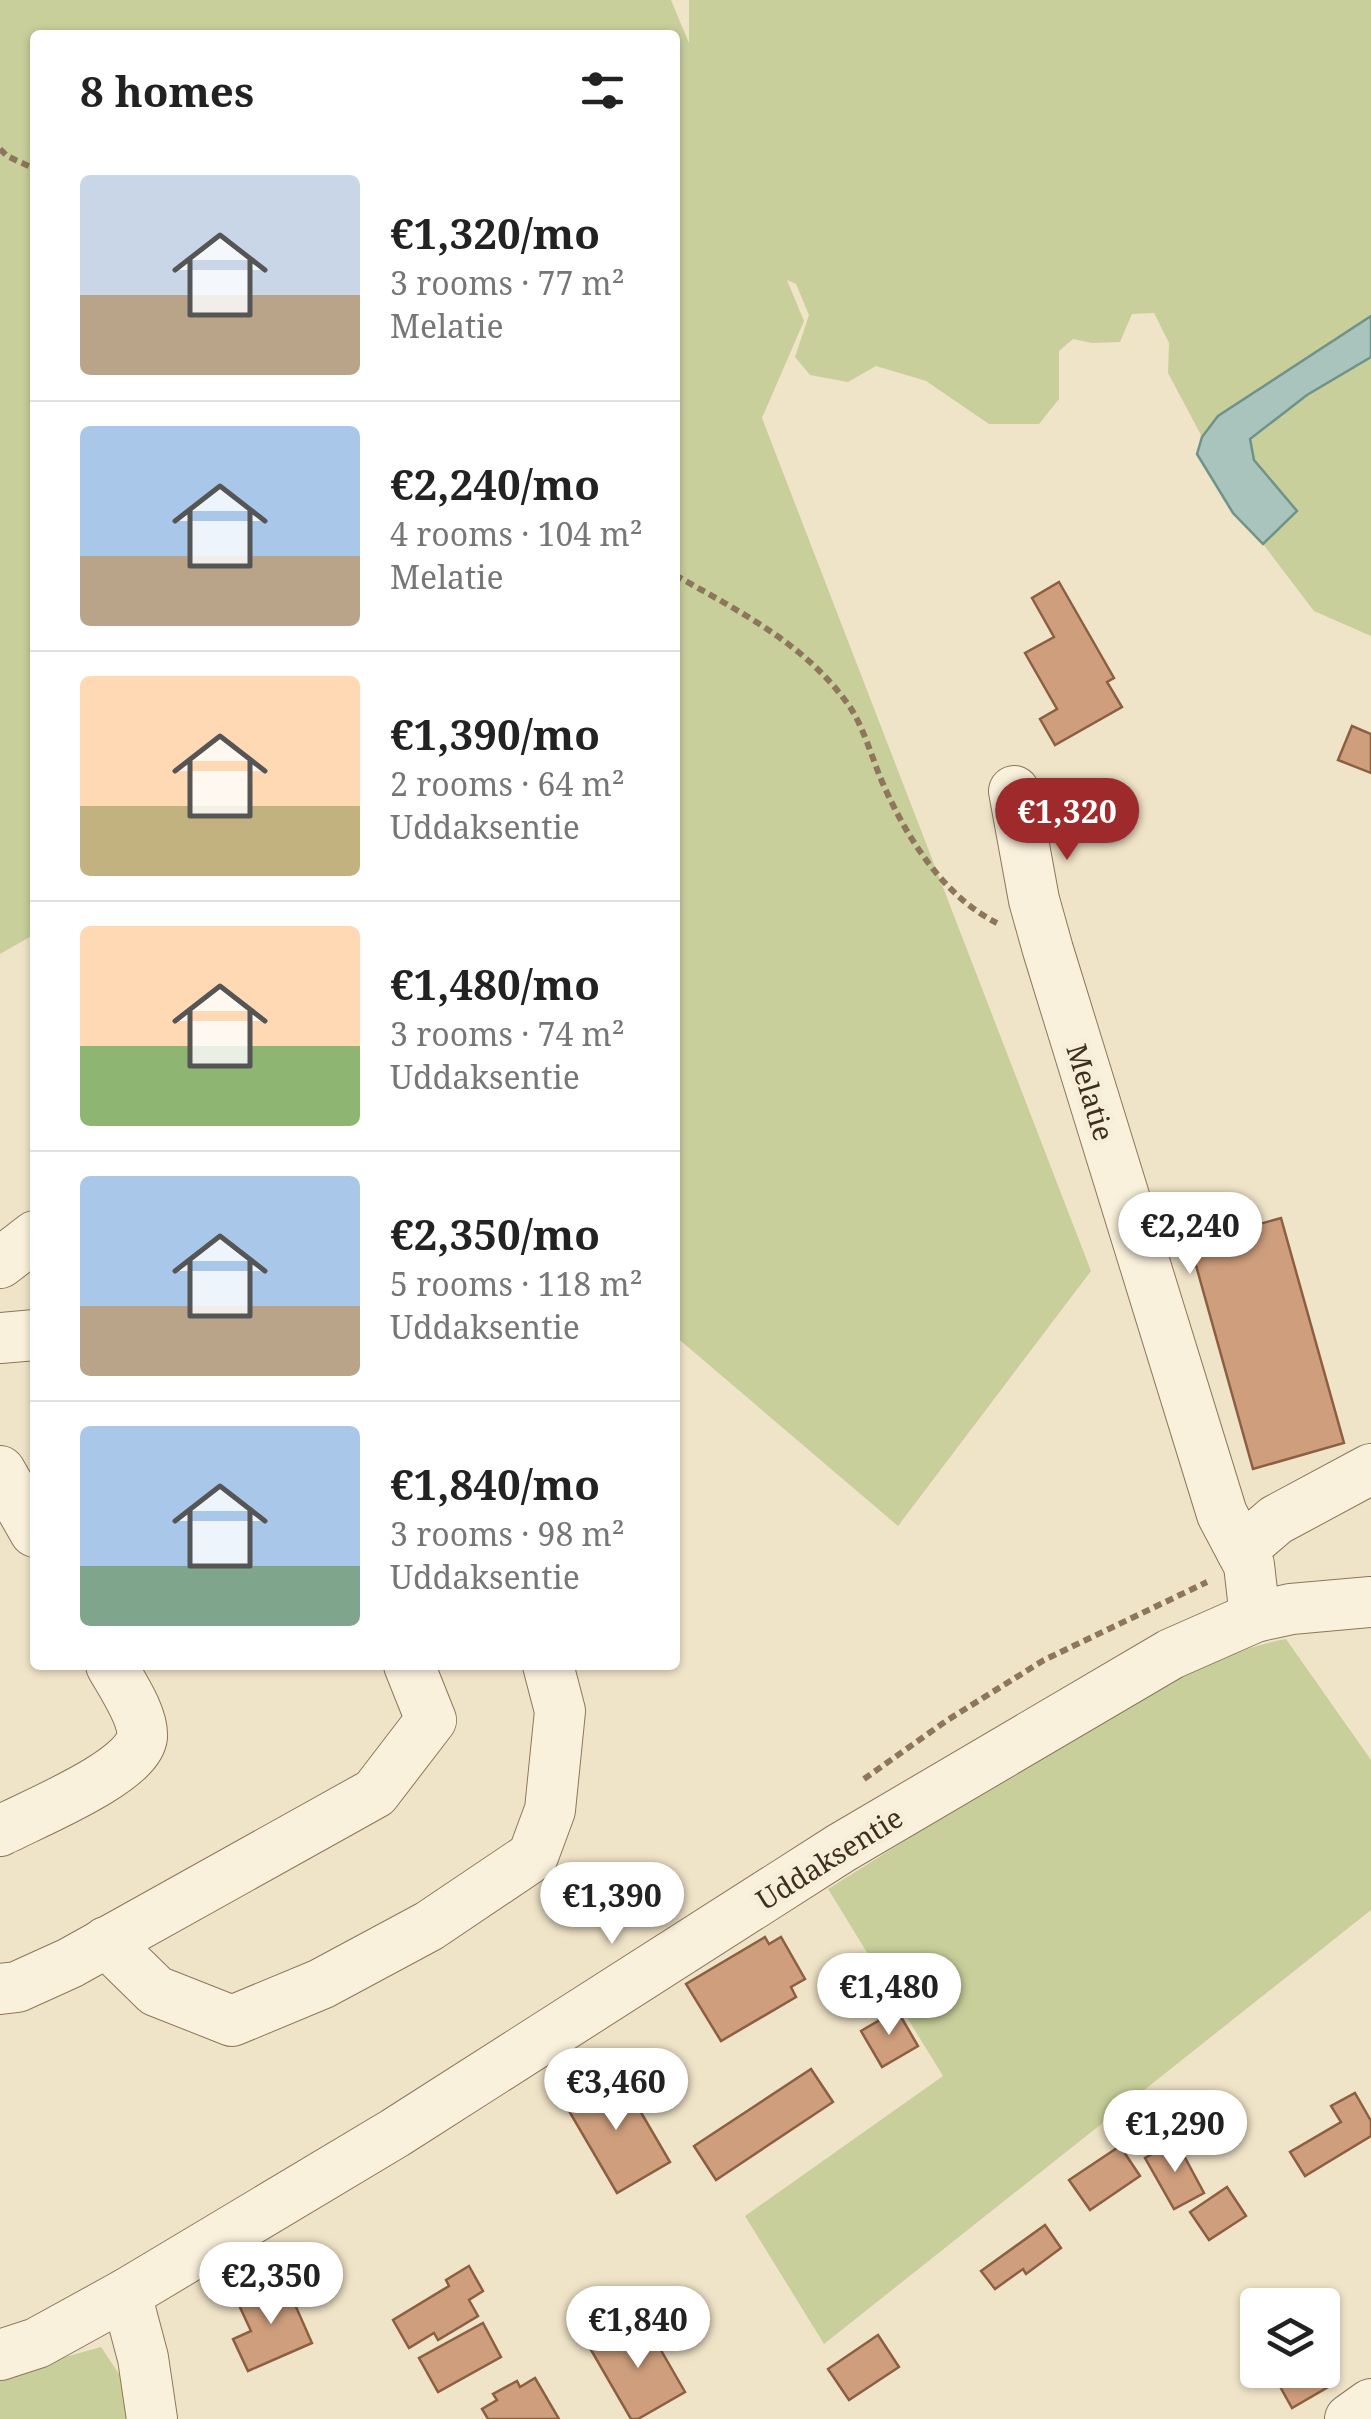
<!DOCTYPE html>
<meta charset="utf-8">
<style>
:root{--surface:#fff;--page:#f6f6f6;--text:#222;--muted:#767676;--line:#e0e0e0;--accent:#9e2a2b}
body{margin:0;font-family:"Noto Serif",serif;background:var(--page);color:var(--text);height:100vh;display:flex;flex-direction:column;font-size:38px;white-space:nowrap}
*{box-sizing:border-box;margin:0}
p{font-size:32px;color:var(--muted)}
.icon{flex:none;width:55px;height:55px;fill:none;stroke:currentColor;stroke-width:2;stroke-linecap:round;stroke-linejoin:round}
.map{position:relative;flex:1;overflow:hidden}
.panel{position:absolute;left:30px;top:30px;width:650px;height:1640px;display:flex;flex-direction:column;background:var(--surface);border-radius:10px;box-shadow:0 2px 8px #0004}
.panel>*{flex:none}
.tools{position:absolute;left:1240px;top:2288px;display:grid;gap:20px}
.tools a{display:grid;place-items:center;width:100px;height:100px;border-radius:10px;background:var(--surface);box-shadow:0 2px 8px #0004;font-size:50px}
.price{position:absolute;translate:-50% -85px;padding:0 22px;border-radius:35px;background:#fff;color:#222;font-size:32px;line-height:65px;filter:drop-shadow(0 2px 5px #0008)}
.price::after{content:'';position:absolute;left:50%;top:60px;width:30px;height:22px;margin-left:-15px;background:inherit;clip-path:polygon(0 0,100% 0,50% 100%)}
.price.current{background:var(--accent);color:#fff}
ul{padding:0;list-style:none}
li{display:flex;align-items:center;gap:30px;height:250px;padding:0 50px}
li+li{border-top:2px solid var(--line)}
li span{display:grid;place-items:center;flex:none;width:280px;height:200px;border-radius:10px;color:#555}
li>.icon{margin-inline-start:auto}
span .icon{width:120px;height:120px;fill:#fffc;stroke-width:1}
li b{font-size:42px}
h2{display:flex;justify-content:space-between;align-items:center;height:120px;padding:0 50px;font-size:42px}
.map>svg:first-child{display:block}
.green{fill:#c9cf9b}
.water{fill:#a9c4bc;stroke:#6f938a;stroke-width:2.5}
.building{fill:#cf9f7d;stroke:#8d5f41;stroke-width:2.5}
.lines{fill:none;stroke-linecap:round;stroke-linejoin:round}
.minor-casing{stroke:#8d765c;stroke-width:52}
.path{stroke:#8d765c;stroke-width:6;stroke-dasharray:8 5;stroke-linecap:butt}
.minor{stroke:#faf1dc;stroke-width:50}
.labels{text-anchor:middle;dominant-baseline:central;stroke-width:10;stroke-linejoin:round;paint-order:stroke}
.street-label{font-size:28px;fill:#3d2e20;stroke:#f7eed8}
</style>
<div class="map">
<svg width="1371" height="2419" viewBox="0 0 1371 2419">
<rect width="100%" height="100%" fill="#f0e4c8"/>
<g class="green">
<path d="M0,0H671L689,43V0H1371V316L1218,416L1202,437L1168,373L1169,343L1154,313L1132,314L1120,342L1092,343L1073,339L1059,351V399L1039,424H989L926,381L876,366L848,382L810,375L795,357L809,315L796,284L787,280L804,321L762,418L1091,1271L898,1526L675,1336V35H35V934L0,954Z"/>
<path d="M1371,357V636L1314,611L1263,544L1296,511L1254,459L1249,439L1307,395Z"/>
<path d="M1286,1639L1371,1760V1910L824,2344L745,2216L943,2076L828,1889C924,1829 1019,1767 1118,1712C1172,1682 1225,1650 1286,1639Z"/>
<path d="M101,2347L129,2389L131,2419H0V2375Z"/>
</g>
<path class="water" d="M1371,316V357L1307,395L1250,439L1254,460L1297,511L1263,544L1233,513L1197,454L1202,437L1218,416Z"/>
<g class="building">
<path d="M1059,582L1114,678L1107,682L1122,707L1055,745L1040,719L1057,709L1025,653L1054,637L1032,598Z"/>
<path d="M1352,726L1371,734V773L1338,760Z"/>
<path d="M1281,1218L1344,1443L1253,1469L1190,1244Z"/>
<path d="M765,1937L769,1944L781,1937L805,1979L791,1987L796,1997L721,2041L686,1984Z"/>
<path d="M897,2010L918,2046L882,2067L861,2031Z"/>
<path d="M811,2069L833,2102L716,2180L694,2146Z"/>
<path d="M599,2077L609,2094L625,2085L670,2162L617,2193L562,2099Z"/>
<path d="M1355,2093L1371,2121V2136L1305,2176L1290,2152L1341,2122L1331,2106Z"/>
<path d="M1176,2141L1204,2193L1174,2209L1145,2158Z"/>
<path d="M1120,2146L1140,2176L1090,2210L1069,2180Z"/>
<path d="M1227,2187L1246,2216L1209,2240L1190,2212Z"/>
<path d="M1045,2225L1061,2248L1026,2274L1023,2269L995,2289L981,2271Z"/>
<path d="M469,2266L483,2291L469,2300L478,2316L438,2340L434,2333L409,2348L393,2320L449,2286L446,2280Z"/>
<path d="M285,2282L312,2343L248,2371L233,2339L251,2331L238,2303Z"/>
<path d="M643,2319L685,2392L638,2419H631L591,2350Z"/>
<path d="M483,2323L501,2357L438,2392L419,2358Z"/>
<path d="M878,2335L899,2367L849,2400L828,2369Z"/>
<path d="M1322,2360L1335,2383L1292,2408L1273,2374L1280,2370H1322Z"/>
<path d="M535,2378L559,2419H488L482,2409L497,2400L493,2394L517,2381L520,2387Z"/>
</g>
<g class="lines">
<defs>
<g id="minor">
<path d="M1014,791L1034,900L1048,950L1222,1514L1249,1565L1255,1617"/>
<path d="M0,1263L35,1236"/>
<path d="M0,1338L35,1335"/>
<path d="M0,1471L35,1532"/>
<path d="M1241,1550L1276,1520L1371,1469"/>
<path d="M0,1831C30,1815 138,1772 142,1737C144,1716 121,1683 111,1665"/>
<path d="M106,1942L156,1991L232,2021L321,1984L429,1926L533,1856L550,1810L560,1711L548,1665"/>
<path d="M0,1989L17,1987L70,1963L375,1793L431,1720L409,1665"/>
<path d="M126,2294L143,2358L152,2419"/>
<path d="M0,2355L37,2343L126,2294L395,2133L841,1848L1171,1654L1255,1617L1291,1609L1371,1602"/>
<path d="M1350,2419L1371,2404"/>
</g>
</defs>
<use href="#minor" class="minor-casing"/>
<g class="path">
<path d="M0,149L7,156L35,169"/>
<path d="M675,575C740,612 806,644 850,707C863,727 871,754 880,777C904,833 941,895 997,923"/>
<path d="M864,1779L946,1721L1044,1660L1207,1582"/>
</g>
<use href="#minor" class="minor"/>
</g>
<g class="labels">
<g class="street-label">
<text transform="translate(1091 1092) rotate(73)">Melatie</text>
<text transform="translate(829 1858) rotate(-32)">Uddaksentie</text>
</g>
</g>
</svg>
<div class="tools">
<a><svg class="icon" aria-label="layers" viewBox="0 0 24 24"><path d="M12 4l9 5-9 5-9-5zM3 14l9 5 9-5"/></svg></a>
</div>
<b class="price current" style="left:1067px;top:863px">€1,320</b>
<b class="price" style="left:1190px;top:1277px">€2,240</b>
<b class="price" style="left:612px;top:1947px">€1,390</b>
<b class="price" style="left:889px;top:2038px">€1,480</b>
<b class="price" style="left:616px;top:2133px">€3,460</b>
<b class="price" style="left:1175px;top:2175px">€1,290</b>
<b class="price" style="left:271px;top:2327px">€2,350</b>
<b class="price" style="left:638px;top:2371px">€1,840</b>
<section class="panel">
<h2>8 homes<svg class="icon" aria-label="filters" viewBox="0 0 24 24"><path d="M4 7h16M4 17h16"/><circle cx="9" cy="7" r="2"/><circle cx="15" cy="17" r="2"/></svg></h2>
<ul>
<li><span style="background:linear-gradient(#c9d6e8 60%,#b9a48a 0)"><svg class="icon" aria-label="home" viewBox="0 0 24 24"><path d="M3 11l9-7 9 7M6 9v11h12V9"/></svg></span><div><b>€1,320/mo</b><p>3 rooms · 77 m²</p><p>Melatie</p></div></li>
<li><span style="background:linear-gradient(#a9c7e8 65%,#b9a48a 0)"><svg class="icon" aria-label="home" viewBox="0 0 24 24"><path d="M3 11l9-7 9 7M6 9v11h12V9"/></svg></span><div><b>€2,240/mo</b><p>4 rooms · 104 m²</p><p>Melatie</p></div></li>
<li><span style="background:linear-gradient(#ffd9b3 65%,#c2b280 0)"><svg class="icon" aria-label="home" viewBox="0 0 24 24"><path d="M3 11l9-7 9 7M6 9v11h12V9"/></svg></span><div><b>€1,390/mo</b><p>2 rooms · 64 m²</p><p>Uddaksentie</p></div></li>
<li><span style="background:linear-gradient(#ffd9b3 60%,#8fb573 0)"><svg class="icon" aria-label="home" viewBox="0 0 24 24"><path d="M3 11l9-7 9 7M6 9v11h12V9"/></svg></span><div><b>€1,480/mo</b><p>3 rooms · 74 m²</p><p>Uddaksentie</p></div></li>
<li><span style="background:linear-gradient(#a9c7e8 65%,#b9a48a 0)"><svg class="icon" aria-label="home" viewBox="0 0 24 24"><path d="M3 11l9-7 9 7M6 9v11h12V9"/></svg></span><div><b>€2,350/mo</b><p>5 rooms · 118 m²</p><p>Uddaksentie</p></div></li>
<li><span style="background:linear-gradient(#a9c7e8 70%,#7fa58c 0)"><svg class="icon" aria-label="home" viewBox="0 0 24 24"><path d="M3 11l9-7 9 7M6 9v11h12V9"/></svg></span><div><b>€1,840/mo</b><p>3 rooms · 98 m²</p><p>Uddaksentie</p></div></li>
</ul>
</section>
</div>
